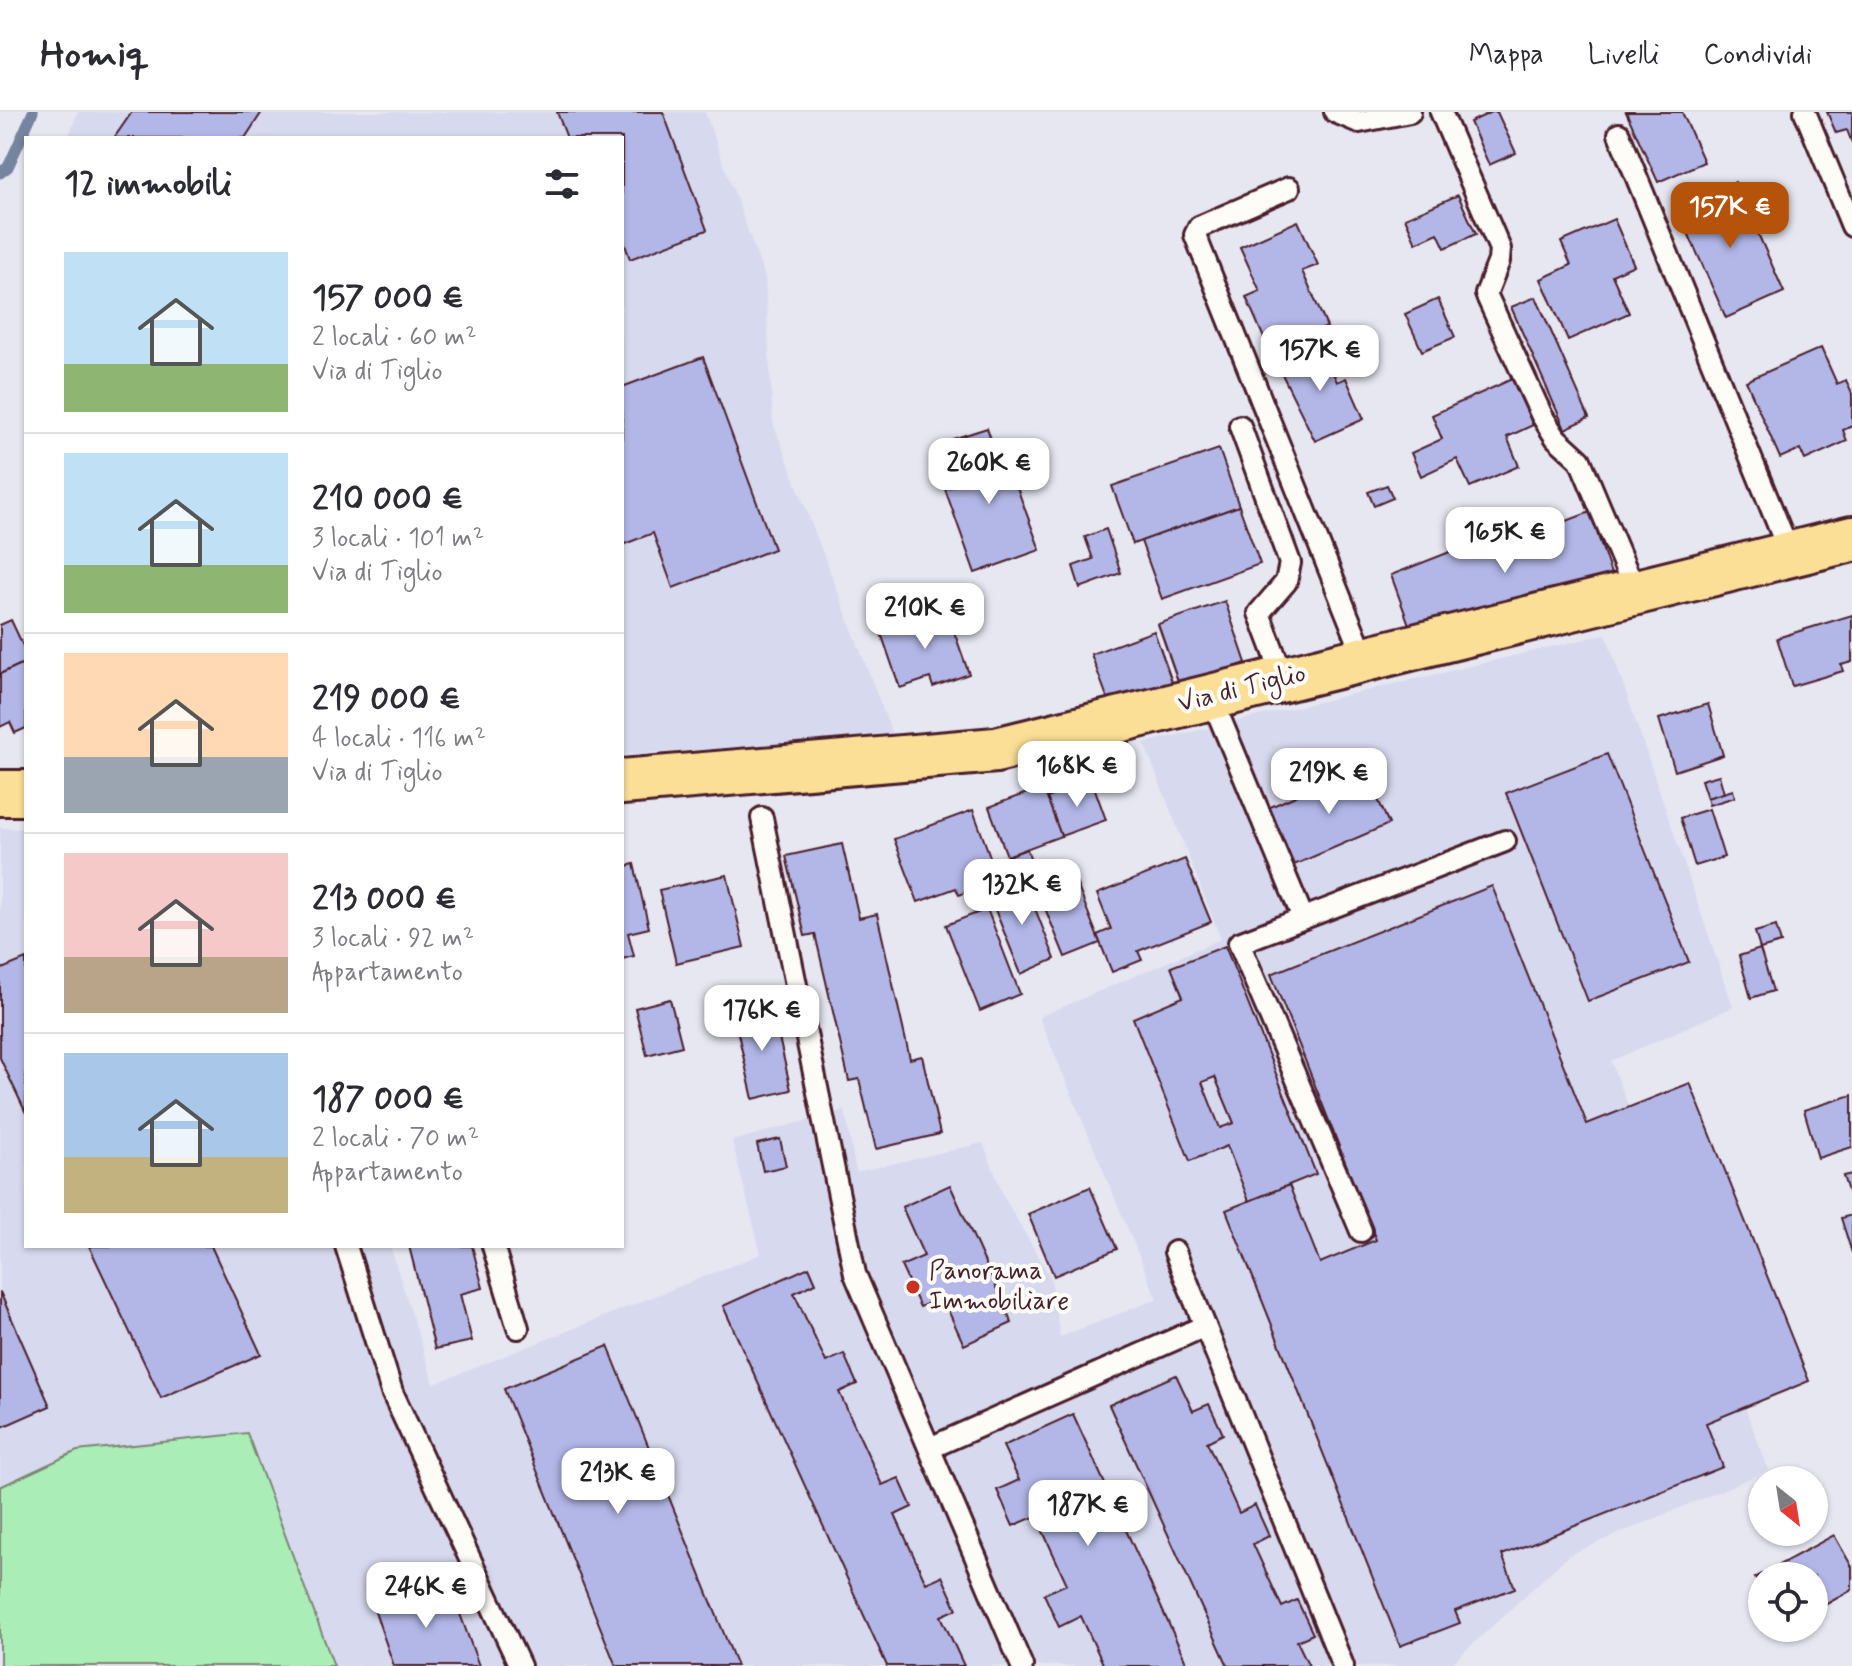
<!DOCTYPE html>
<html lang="it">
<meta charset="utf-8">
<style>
:root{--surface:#fff;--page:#f7f7f7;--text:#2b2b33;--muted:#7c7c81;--line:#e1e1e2;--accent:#b45309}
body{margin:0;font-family:Mynerve,sans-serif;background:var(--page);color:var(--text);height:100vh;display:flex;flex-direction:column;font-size:30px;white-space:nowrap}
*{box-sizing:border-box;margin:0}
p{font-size:26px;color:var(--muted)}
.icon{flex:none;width:44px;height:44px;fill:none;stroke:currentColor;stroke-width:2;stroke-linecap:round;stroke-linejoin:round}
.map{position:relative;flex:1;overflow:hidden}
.side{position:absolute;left:24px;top:24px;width:600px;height:1112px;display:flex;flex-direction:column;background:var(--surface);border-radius:0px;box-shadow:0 2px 6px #0004}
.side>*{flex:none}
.needle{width:52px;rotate:150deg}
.controls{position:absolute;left:1748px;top:1354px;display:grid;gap:16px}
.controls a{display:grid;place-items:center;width:80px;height:80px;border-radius:50%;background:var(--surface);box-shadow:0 2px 6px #0004;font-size:40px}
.price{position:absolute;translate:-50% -68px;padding:0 18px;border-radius:16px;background:#fff;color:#222;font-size:26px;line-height:52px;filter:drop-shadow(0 2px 4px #0008)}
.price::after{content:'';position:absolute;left:50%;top:48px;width:24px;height:18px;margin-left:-12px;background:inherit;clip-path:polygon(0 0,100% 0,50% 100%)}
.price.current{background:var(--accent);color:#fff}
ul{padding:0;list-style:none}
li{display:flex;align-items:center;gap:24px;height:200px;padding:0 40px}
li+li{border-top:2px solid var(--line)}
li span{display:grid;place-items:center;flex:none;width:224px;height:160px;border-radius:0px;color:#555}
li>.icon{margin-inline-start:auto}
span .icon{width:96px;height:96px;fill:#fffc;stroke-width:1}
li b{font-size:34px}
h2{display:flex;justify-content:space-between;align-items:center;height:96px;padding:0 40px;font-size:34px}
header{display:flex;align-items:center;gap:48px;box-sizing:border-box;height:112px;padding:0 40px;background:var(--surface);border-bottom:2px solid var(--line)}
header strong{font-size:38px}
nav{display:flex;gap:44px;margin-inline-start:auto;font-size:28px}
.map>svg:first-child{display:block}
.built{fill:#d7d9ef}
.green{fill:#abedb7;stroke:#7a8671;stroke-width:2}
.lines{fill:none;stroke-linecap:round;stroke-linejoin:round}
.stream{stroke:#7484a0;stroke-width:11}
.building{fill:#b3b7e8;stroke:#4a1f2b;stroke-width:2;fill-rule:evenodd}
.lane-casing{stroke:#4a1f2b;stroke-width:26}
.primary-casing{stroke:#4a1f2b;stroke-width:50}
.lane{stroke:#fdfcf7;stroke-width:20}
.primary{stroke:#fbdf96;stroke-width:44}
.poi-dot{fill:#c8321e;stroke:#fdfcf7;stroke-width:3}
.labels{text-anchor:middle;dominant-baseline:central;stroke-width:8;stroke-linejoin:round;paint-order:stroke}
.street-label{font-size:26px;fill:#4a1f2b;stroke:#fdfcf7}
.poi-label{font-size:26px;fill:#4a1f2b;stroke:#fdfcf7;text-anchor:start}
</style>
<header>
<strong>Homiq</strong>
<nav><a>Mappa</a><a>Livelli</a><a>Condividi</a></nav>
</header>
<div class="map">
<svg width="1852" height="1554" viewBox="0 0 1852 1554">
<rect width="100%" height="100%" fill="#e7e7f2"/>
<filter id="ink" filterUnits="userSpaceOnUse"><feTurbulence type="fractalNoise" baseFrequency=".0125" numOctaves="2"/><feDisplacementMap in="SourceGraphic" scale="16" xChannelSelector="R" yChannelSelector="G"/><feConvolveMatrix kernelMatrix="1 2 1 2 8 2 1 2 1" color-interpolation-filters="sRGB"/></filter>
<g filter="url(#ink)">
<g class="built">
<path d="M78,0H705L765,166L773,311L893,624L622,643V26H68Z"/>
<path d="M1606,522L1733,895L1611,949L1769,1358L1569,1443L1449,1554H334L247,1321L0,1375V716L26,717V1134H390L434,1272L761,1142L732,1029L845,998L856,1060L983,1031L1005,1087L1051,1166L1060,1225L1157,1187L1039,905L1221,827L1144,631Z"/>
</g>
<path class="green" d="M247,1321L334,1554H0V1375L77,1339Z"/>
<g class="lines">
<path class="stream" d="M0,61L8,55L33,0"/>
</g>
<g class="building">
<path d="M132,0H262L245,26H114Z"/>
<path d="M557,0H663L707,118L630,147L622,124V26H567Z"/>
<path d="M1492,0H1497L1516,41L1489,53L1470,10Z"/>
<path d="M1626,0H1682L1704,50L1658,70Z"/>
<path d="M1827,0H1852V31L1847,18L1836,21Z"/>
<path d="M1735,70L1784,180L1726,206L1677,96Z"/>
<path d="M1458,83L1476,122L1445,136L1438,121L1416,131L1405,106Z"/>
<path d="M1614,107L1634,153L1612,163L1629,201L1568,228L1541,167L1571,153L1561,130Z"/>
<path d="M1298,109L1318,153L1302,159L1327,215L1270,240L1246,185L1260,179L1240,135Z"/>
<path d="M1536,185L1589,306L1565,317L1511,195Z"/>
<path d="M1438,187L1455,225L1422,239L1405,202Z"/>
<path d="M1320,231L1337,270L1346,266L1364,307L1315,329L1276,250Z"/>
<path d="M1821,236L1837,272L1846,268L1852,282V314L1843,318L1847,329L1805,348L1800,337L1780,346L1746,269Z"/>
<path d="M703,245L774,437L673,476L653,421L622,433V275Z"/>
<path d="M1512,267L1533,313L1507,325L1519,354L1470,375L1457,347L1421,364L1411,341L1442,327L1432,303Z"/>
<path d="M987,316L1002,357L1009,354L1040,438L975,461L945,377L968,368L953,327Z"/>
<path d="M1219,337L1239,394L1133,432L1112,374Z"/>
<path d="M1387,373L1393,386L1374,394L1368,380Z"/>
<path d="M1239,394L1260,452L1162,487L1141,429Z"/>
<path d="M1590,400L1615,474L1411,518L1391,463L1488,425V439Z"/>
<path d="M1106,417L1121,461L1080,476L1073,454L1093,447L1085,425Z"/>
<path d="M1225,489L1246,551L1180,575L1158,512Z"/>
<path d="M946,497L969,562L933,575L930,566L900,576L881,521Z"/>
<path d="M1852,503V550L1841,553L1843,559L1792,574L1777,526Z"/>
<path d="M11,508L26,540V550L0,562V513Z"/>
<path d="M1154,519L1172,570L1110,593L1091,542Z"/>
<path d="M26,550V616L15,621L10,610L0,615V562Z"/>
<path d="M1708,592L1723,643L1675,659L1659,607Z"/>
<path d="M1607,642L1689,850L1588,889L1506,681Z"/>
<path d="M1363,654L1389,712L1294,753L1268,696Z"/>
<path d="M1719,663L1724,681L1707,686L1701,668Z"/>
<path d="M1092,669L1106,708L1061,724L1047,686Z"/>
<path d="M1043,675L1061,724L1007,744L989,695Z"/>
<path d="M1733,678L1735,685L1709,693L1707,686Z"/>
<path d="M1709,697L1724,745L1695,754L1680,706Z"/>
<path d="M973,698L996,761L986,765L988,772L959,783L956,776L918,790L894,727Z"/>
<path d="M842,732L859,806L877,802L910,947L922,944L940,1022L876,1037L859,967L849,969L815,822L805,824L786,744Z"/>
<path d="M1027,737L1037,765L1005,777L995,749Z"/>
<path d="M1185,747L1211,810L1138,839L1142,848L1112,860L1097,823L1111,817L1097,782Z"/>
<path d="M634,752L649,816L628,821L634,844L622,847V755Z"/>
<path d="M727,763L744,835L676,851L659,778Z"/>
<path d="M1024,769L1055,847L1021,862L989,783Z"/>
<path d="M1076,770L1100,831L1065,845L1040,784Z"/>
<path d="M1492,774L1587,1012L1690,971L1809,1269L1706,1311L1723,1355L1502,1443L1515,1476L1455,1499L1460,1511L1400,1534L1226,1098L1289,1073L1320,1151L1376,1128L1271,862Z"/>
<path d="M987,797L1020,882L980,899L946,813Z"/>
<path d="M1776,814L1781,831L1760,837L1755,820Z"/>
<path d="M1225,834L1316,1062L1249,1089L1227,1034L1190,1049L1133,906L1183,885L1171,855ZM1215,965L1234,1011L1220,1016L1202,970Z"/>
<path d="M1760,837L1773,879L1751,886L1739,844Z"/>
<path d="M26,847V1001L0,946V852L2,857Z"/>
<path d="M670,887L682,934L647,943L635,896Z"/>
<path d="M772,895L791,978L753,987L734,904Z"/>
<path d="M1852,983V1035L1818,1046L1804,998Z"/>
<path d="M780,1027L786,1054L763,1059L757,1032Z"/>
<path d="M1852,1062V1092L1843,1064Z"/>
<path d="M950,1073L1012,1211L964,1233L942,1185L920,1195L901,1154L924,1144L902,1095Z"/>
<path d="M1090,1075L1117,1137L1054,1164L1028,1102Z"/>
<path d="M1852,1103V1141L1841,1106Z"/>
<path d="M89,1134H211L261,1242L161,1286Z"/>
<path d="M409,1134H472L483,1176L460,1182L472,1229L435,1237Z"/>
<path d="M809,1155L816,1171L794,1181L826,1250L844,1242L857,1272L839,1280L882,1373L899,1366L912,1395L895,1403L926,1471L942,1464L957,1497L941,1504L964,1554H887L723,1194Z"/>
<path d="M0,1180L50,1294L0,1316Z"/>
<path d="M608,1234L737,1554H616L504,1277Z"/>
<path d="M1176,1263L1193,1299L1209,1292L1223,1322L1207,1330L1239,1401L1255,1393L1269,1424L1253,1432L1282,1495L1297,1488L1313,1522L1297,1529L1309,1554H1228L1109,1293Z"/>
<path d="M1073,1302L1188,1554H1104L1081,1504L1059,1515L1044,1482L1067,1472L1036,1404L1013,1414L997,1378L1019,1368L1003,1334Z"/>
<path d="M1834,1423L1852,1455V1478L1814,1499V1464H1762V1479L1755,1466Z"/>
<path d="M448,1469L479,1554H394L374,1497Z"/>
</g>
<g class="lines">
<defs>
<g id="lane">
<path d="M1335,0L1359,10L1410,0"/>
<path d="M1441,0L1500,137L1499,149L1486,182L1542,304L1556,326L1580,348L1636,481"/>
<path d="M1805,0L1852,114"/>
<path d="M1619,22L1790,442"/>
<path d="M1289,76L1199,115L1195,123L1365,547"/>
<path d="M1240,314L1290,451L1286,470L1259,501L1284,567"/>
<path d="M1211,585L1303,806"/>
<path d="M762,706L855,1162L1022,1554"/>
<path d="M1361,1119L1239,831L1505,729"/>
<path d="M346,1134L392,1280L520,1554"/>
<path d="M493,1134L518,1216"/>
<path d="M1175,1140L1343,1554"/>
<path d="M930,1336L1205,1214"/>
</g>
<g id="primary">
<path d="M622,670L996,638L1852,427"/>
<path d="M0,681H26"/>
</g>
</defs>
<use href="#lane" class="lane-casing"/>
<use href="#primary" class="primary-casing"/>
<use href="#lane" class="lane"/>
<use href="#primary" class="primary"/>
</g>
</g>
<circle class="poi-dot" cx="913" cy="1175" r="8"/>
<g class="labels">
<g class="street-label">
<text transform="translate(1242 577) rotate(-14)">Via di Tiglio</text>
</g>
<g class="poi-label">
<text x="929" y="1160">Panorama<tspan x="929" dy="30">Immobiliare</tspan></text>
</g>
</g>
</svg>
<div class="controls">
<a><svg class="needle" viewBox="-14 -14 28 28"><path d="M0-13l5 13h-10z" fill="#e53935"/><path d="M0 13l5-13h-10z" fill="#7c7c81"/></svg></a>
<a><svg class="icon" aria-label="locate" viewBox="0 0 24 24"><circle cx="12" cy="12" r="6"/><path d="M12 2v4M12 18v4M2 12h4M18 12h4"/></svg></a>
</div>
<b class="price current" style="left:1730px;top:138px">157K €</b>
<b class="price" style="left:1320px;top:281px">157K €</b>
<b class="price" style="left:989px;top:394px">260K €</b>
<b class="price" style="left:1505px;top:463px">165K €</b>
<b class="price" style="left:925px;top:539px">210K €</b>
<b class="price" style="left:1077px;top:697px">168K €</b>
<b class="price" style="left:1329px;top:704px">219K €</b>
<b class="price" style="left:1022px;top:815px">132K €</b>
<b class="price" style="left:762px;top:941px">176K €</b>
<b class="price" style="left:618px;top:1404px">213K €</b>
<b class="price" style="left:1088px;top:1436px">187K €</b>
<b class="price" style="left:426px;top:1518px">246K €</b>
<section class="side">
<h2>12 immobili<svg class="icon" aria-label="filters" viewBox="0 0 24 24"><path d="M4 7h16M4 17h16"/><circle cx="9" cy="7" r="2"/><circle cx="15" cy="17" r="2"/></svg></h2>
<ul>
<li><span style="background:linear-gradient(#bfe0f5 70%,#8fb573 0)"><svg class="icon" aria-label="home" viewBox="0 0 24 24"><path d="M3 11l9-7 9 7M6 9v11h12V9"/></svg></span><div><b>157 000 €</b><p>2 locali · 60 m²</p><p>Via di Tiglio</p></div></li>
<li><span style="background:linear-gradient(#bfe0f5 70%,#8fb573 0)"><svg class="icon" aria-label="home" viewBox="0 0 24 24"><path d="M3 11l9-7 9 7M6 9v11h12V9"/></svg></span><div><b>210 000 €</b><p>3 locali · 101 m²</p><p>Via di Tiglio</p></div></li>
<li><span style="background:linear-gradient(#ffd9b3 65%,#9aa5b1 0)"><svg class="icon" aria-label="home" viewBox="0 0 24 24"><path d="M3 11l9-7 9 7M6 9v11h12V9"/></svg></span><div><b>219 000 €</b><p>4 locali · 116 m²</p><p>Via di Tiglio</p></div></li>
<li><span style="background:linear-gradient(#f6c9c9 65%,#b9a48a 0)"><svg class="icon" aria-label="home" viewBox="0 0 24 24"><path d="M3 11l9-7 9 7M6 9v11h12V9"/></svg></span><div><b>213 000 €</b><p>3 locali · 92 m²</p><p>Appartamento</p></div></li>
<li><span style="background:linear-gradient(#a9c7e8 65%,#c2b280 0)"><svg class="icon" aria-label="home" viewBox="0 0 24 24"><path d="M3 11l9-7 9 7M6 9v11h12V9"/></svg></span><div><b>187 000 €</b><p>2 locali · 70 m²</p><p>Appartamento</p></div></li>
</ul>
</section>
</div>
